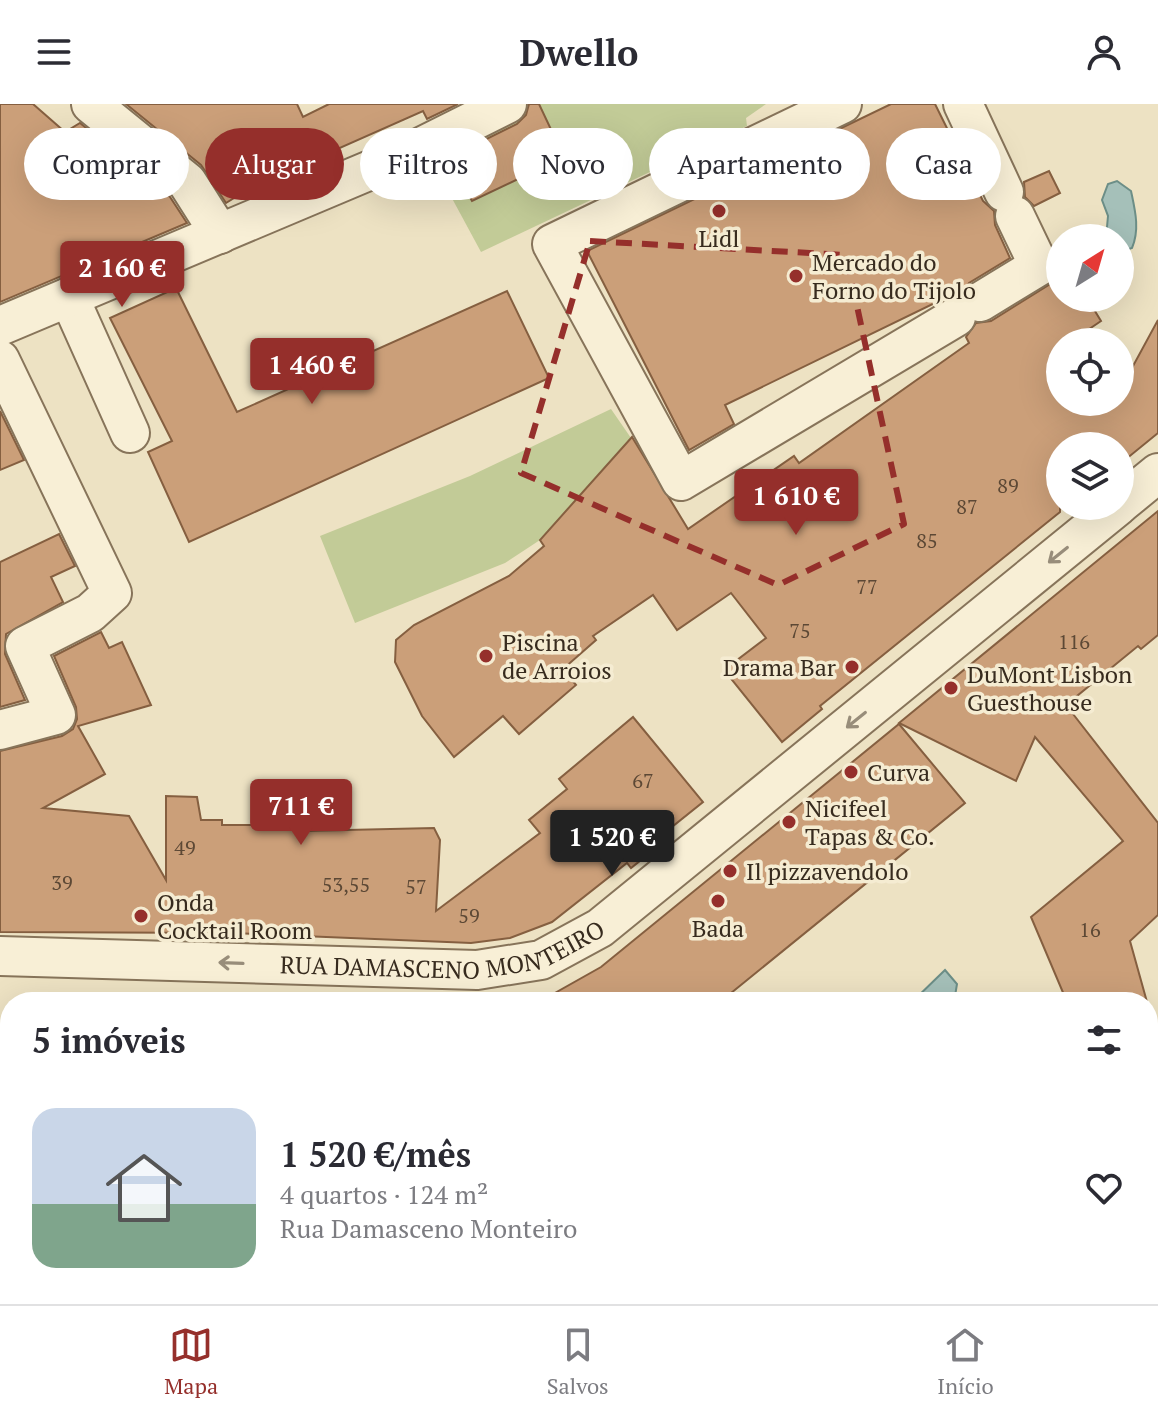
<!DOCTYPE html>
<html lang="pt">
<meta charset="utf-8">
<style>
:root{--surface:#fff;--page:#f7f7f7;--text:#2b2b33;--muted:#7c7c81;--line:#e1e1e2;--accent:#952f2b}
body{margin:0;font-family:"PT Serif",serif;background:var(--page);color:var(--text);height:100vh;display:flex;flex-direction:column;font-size:30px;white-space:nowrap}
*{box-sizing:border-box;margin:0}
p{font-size:26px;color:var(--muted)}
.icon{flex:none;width:44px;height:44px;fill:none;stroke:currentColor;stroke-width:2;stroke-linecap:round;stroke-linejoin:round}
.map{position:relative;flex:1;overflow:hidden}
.details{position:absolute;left:0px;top:888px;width:1158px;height:312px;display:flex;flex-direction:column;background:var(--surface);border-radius:32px 32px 0 0;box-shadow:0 8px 32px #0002}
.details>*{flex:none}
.banner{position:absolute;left:24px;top:24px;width:1110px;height:72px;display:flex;gap:16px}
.needle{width:52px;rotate:37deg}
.tools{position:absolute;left:1046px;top:120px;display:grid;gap:16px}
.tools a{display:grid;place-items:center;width:88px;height:88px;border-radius:50%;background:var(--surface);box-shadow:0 8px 32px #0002;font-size:40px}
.price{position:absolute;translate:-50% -68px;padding:0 18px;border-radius:8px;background:var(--accent);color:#fff;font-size:26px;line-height:52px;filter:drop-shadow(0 2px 4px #0008)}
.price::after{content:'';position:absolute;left:50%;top:48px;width:24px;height:18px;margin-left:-12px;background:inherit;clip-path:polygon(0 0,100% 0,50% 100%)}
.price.selected{background:#222;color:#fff}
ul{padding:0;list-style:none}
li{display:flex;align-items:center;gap:24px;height:200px;padding:0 32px}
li+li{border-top:2px solid var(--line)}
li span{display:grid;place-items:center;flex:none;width:224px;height:160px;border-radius:24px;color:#555}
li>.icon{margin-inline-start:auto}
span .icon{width:96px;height:96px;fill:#fffc;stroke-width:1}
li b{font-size:34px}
h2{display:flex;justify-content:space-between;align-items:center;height:96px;padding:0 32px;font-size:34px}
.chip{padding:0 28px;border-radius:36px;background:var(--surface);box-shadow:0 8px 32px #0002;font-size:28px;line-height:72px}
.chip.selected{background:var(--accent);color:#fff}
header{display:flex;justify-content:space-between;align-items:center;height:104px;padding:0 32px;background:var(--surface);font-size:36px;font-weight:600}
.tab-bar{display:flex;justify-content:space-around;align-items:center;height:112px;border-top:2px solid var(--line);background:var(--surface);font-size:22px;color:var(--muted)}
.tab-bar a{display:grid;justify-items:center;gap:4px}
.tab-bar .selected{color:var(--accent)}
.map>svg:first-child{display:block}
.green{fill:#c2cb97}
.water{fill:#a5c0b9;stroke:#6c8e87;stroke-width:2}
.building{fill:#cb9f79;stroke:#855f40;stroke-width:2}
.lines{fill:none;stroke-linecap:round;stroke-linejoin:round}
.minor-casing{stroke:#87745a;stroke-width:42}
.minor{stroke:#f8efd6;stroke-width:38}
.oneway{stroke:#988d7a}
.marked{fill:none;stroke:#952f2b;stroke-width:6;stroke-dasharray:16 10;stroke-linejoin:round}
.poi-dot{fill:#952f2b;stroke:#f5ecd2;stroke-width:3}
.labels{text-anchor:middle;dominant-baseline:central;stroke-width:7;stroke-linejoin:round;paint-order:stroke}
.number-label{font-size:20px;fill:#5c4835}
.poi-label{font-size:24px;fill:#372b1e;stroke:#f5ecd2;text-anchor:start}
.street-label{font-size:24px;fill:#372b1e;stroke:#f5ecd2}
</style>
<header><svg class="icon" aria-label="menu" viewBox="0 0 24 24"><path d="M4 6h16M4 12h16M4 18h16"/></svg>Dwello<svg class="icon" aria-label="person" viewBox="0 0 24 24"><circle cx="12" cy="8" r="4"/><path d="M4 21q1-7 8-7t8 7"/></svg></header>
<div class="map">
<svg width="1158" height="1200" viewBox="0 0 1158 1200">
<rect width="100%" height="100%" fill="#ede2c3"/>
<g class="green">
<path d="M525,0H766L746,14L747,22L481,148L434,61L441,49Z"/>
<path d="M611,305L631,334L540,436L505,459L355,519L320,432L470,372Z"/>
</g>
<g class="water">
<path d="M1117,77L1131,87C1135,106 1140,125 1132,144L1120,148V134H1106L1108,112L1102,96L1108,80Z"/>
<path d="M945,866L957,880L954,898H912Z"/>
</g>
<g class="building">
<path d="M0,0H33L65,28L80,19L170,93L187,119L0,198Z"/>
<path d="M126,0H297L303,13L329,0H458L427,15L423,7L288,67L286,62L226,99L201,61Z"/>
<path d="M529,0H539L564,53L472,97L448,54L517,20L526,11Z"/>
<path d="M891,0H935L983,97L994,107L995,121L1010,154L969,179L960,192L945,194L725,301L734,320L689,346L587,147Z"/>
<path d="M1049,67L1060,89L1034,102L1025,93L1024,78Z"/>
<path d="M1060,174V194H1087L1101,217L1070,238H1060V298H1120V286L1158,216V329L1120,360V342H1060V408L820,602L822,605L782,638L724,566L766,534L731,489L677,526L653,491L593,532L596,536L563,565L576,581L519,630L503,612L454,653L422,612L395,558L396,536L414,521L509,472L544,442L540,436L632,333L688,425L794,352L799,359L969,239L966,233L976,219L991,217Z"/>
<path d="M176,184L237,308L507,187L549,274L189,438L148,348L172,337L110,214Z"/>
<path d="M0,307L24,356L0,366Z"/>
<path d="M1158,407V531L1141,545L1138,542L1066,601L1158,719V811L1130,837L1147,898H1067L1031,813L1123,737L1035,633L1016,677L899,619Z"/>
<path d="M59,430L75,462L51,473L63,498L6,530L5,550L25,596L0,603V458Z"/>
<path d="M101,528L109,544L122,538L151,601L78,622L105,670L43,704L129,712L166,776V692L197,693L201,716H222V721H302L303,727L434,724L440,736L436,807L540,729L529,716L567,685L559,675L633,613L703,698L647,743L651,748L631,764L627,759L552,818L510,834L471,839L233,829L0,828V647L62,632L73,625L77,615L76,603L54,552Z"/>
<path d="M899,620L965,699L720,898H539L601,863Z"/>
</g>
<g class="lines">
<defs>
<g id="minor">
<path d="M91,0L187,78L220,130"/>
<path d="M842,0L552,140L681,377L956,213"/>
<path d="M963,0L1004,88"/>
<path d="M69,193L130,329"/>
<path d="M980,198L1039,162L1015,112"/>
<path d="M0,222L399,54L507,0"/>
<path d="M0,256L112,489L90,509L25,542L56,611L0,626"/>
<path d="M1120,400L1158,369"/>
<path id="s1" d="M0,852L477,866L541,856L600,824L1118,402"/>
<path d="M792,1190L805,1200"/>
<path d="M1053,1190L1071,1200"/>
<path d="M884,1200L888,1190"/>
<path d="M981,1200L985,1190"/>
</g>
</defs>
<use href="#minor" class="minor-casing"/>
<use href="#minor" class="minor"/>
</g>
<defs><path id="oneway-shaft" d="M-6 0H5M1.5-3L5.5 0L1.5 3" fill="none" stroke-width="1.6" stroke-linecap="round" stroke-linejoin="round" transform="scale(2)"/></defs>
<g class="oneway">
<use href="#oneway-shaft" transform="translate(1058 451) rotate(141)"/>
<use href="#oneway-shaft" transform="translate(856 616) rotate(141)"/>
<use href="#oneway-shaft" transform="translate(231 859) rotate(-178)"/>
</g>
<path class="marked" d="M590,137L846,151L904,420L778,481L521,369Z"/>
<g class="poi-dot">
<circle cx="719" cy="107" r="8"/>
<circle cx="796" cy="172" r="8"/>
<circle cx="486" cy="552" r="8"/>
<circle cx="852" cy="563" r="8"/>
<circle cx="951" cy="584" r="8"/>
<circle cx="851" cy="668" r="8"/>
<circle cx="789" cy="718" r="8"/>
<circle cx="730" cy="767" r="8"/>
<circle cx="718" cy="797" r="8"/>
<circle cx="141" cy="812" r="8"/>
</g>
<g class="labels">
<g class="number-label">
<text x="1008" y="381">89</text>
<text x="967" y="402">87</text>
<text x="927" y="436">85</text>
<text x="867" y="482">77</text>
<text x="800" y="526">75</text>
<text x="1074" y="537">116</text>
<text x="643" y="676">67</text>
<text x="185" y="743">49</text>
<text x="62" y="778">39</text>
<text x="346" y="780">53,55</text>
<text x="416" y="782">57</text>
<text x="469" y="811">59</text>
<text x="1090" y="825">16</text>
</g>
<g class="poi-label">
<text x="719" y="134" text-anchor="middle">Lidl</text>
<text x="812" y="158">Mercado do<tspan x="812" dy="28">Forno do Tijolo</tspan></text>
<text x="502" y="538">Piscina<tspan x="502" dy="28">de Arroios</tspan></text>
<text x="836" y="563" text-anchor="end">Drama Bar</text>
<text x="967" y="570">DuMont Lisbon<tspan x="967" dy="28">Guesthouse</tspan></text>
<text x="867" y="668">Curva</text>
<text x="805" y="704">Nicifeel<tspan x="805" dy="28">Tapas &amp; Co.</tspan></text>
<text x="746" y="767">Il pizzavendolo</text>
<text x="157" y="798">Onda<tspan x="157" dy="28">Cocktail Room</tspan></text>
<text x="718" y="824" text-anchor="middle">Bada</text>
</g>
<g class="street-label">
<text stroke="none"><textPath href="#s1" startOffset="446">RUA DAMASCENO MONTEIRO</textPath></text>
</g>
</g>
</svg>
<div class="tools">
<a><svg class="needle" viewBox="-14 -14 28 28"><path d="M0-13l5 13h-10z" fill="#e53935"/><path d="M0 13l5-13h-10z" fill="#7c7c81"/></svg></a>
<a><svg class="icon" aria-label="locate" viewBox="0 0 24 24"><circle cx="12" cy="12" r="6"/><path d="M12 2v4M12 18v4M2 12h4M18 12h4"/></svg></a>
<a><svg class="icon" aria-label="layers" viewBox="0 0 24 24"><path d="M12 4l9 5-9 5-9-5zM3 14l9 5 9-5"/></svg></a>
</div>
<b class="price" style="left:122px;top:205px">2 160 €</b>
<b class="price" style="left:312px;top:302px">1 460 €</b>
<b class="price" style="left:796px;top:433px">1 610 €</b>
<b class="price" style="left:301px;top:743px">711 €</b>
<b class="price selected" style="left:612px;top:774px">1 520 €</b>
<div class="banner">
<a class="chip">Comprar</a>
<a class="chip selected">Alugar</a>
<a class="chip">Filtros</a>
<a class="chip">Novo</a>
<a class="chip">Apartamento</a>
<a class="chip">Casa</a>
</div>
<section class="details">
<h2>5 imóveis<svg class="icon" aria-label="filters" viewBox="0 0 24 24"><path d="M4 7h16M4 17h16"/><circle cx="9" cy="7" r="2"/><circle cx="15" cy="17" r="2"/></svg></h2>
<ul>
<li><span style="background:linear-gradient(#c9d6e8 60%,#7fa58c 0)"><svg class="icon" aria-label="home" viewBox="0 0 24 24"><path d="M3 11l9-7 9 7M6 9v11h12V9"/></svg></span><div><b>1 520 €/mês</b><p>4 quartos · 124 m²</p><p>Rua Damasceno Monteiro</p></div><svg class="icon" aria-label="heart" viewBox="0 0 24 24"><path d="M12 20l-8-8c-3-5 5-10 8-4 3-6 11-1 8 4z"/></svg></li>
</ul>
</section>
</div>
<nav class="tab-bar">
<a class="selected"><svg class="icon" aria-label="map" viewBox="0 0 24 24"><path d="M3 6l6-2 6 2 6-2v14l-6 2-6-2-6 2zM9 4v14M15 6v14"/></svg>Mapa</a>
<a><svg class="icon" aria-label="saved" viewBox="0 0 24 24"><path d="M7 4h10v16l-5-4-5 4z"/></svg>Salvos</a>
<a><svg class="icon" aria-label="home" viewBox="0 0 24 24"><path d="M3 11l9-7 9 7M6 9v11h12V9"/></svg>Início</a>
</nav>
